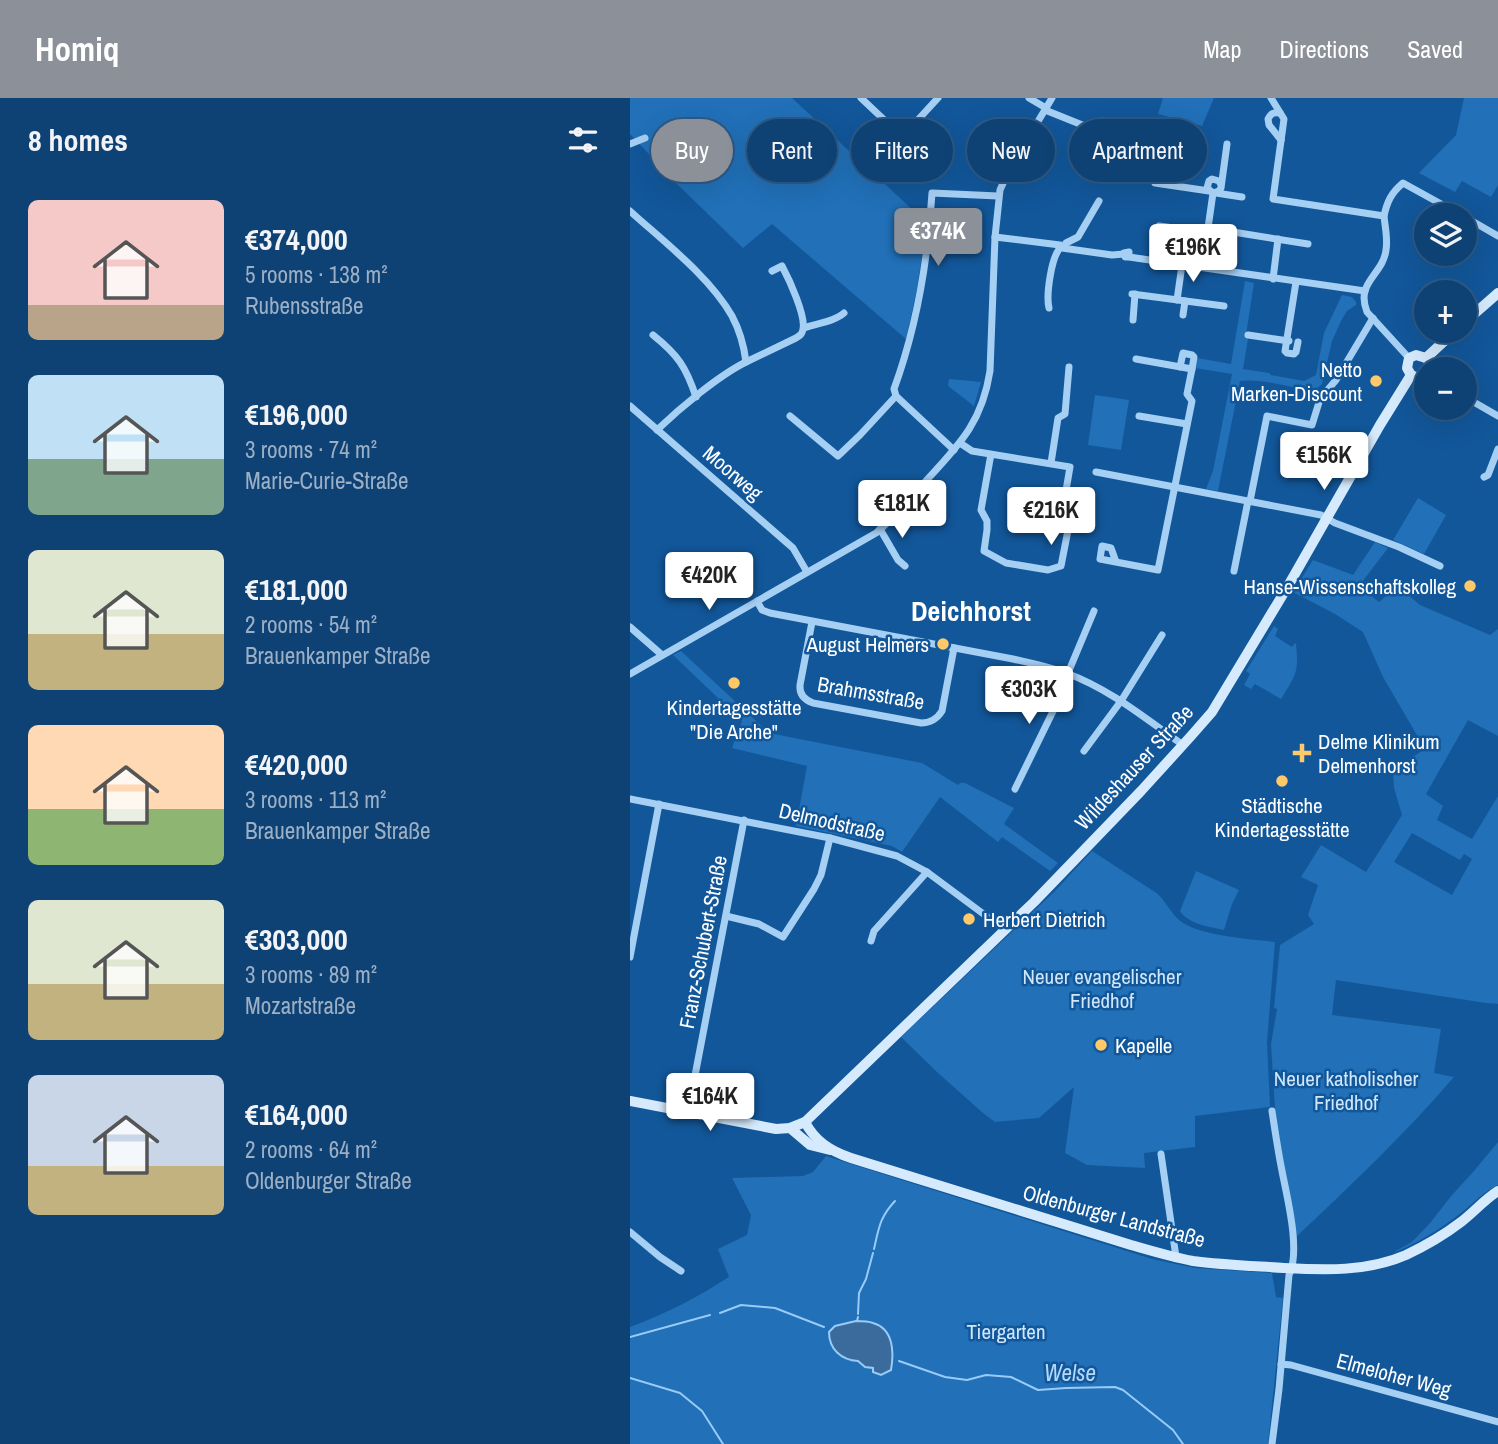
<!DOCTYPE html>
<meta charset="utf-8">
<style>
:root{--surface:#0e4174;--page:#174879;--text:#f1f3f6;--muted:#9bafc5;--line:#2e5a86;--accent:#8c9099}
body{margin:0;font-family:"Archivo Narrow",sans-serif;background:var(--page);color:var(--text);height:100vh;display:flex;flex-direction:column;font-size:26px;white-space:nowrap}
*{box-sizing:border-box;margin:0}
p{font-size:23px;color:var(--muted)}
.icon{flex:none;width:38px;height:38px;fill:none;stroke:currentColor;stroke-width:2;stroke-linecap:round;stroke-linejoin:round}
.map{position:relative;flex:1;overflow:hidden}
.side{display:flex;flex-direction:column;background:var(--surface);width:630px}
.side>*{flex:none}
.guide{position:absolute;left:21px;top:21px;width:665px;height:63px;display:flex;gap:14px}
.controls{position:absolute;left:784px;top:105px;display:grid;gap:14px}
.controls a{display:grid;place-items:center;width:63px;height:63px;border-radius:50%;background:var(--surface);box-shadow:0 7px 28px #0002,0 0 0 2px var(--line);font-size:35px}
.price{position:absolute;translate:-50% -60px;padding:0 16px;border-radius:7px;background:#fff;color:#222;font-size:23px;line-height:46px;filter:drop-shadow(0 2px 4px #0008)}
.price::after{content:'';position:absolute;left:50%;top:42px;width:21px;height:16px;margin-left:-10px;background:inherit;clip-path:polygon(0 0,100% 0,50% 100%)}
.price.selected{background:var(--accent);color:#fff}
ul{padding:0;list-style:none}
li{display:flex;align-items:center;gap:21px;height:175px;padding:0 28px}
li span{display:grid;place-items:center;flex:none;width:196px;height:140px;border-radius:10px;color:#555}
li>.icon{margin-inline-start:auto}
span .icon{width:84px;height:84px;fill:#fffc;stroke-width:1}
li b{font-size:30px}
h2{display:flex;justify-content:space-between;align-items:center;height:84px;padding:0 28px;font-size:30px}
.tag{padding:0 24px;border-radius:32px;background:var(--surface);box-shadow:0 7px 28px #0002,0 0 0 2px var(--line);font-size:24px;line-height:63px}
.tag.selected{background:var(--accent);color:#fff}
header{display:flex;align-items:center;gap:42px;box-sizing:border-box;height:98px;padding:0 35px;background:var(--accent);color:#fff}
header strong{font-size:33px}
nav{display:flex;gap:38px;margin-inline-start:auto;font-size:24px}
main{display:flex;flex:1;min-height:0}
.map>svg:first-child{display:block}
.green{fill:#2170b8;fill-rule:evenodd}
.water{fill:#3a6b9c;stroke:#98cbf7;stroke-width:2}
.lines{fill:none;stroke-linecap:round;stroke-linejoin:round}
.stream{stroke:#98cbf7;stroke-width:2}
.minor{stroke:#a6cff4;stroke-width:7}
.secondary{stroke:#d6eafd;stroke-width:10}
.poi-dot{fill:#ffc969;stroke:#12579a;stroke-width:2.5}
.labels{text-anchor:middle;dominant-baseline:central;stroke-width:5;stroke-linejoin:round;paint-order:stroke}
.poi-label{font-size:21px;fill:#fff;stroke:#12579a;text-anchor:end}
.street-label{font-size:21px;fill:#fff;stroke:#12579a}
.park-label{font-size:21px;fill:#cee7fd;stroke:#12579a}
.water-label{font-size:23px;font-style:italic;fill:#b3d8fa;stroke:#12579a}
.district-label{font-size:28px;font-weight:bold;fill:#fff;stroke:#12579a}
</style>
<header>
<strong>Homiq</strong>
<nav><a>Map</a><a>Directions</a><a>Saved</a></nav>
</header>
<main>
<section class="side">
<h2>8 homes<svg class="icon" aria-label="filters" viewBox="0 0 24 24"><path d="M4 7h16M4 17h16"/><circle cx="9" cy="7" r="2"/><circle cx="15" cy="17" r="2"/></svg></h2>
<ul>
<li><span style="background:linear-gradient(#f6c9c9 75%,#b9a48a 0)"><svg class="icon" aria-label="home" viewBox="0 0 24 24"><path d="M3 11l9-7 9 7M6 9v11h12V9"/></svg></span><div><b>€374,000</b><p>5 rooms · 138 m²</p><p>Rubensstraße</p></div></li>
<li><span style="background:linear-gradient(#bfe0f5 60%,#7fa58c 0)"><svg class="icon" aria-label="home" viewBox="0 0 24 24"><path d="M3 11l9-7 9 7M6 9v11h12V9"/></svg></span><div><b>€196,000</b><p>3 rooms · 74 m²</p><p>Marie-Curie-Straße</p></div></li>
<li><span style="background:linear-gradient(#dfe7d0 60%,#c2b280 0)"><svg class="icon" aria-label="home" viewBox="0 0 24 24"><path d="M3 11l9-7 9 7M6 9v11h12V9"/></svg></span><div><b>€181,000</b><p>2 rooms · 54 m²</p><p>Brauenkamper Straße</p></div></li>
<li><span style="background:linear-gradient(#ffd9b3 60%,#8fb573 0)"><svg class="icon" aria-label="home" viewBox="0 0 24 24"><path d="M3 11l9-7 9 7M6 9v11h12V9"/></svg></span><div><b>€420,000</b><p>3 rooms · 113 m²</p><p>Brauenkamper Straße</p></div></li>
<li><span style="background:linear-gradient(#dfe7d0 60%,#c2b280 0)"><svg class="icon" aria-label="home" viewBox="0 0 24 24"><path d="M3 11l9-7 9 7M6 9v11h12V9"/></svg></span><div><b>€303,000</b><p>3 rooms · 89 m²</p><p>Mozartstraße</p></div></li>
<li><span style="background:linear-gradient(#c9d6e8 65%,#c2b280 0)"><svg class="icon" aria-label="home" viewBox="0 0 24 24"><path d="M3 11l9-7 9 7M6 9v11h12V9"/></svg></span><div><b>€164,000</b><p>2 rooms · 64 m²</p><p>Oldenburger Straße</p></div></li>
</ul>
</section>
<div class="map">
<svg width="868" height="1346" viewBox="0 0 868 1346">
<rect width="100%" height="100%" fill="#12579a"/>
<g class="green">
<path d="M0,0H162L297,125L287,191L276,241L142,126L113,150L47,86L0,36Z"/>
<path d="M533,0H584L572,28L528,16Z"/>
<path d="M834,0H868V87L861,99L832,83L825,94L789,75L826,37Z"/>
<path d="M615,183L624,185L616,237L618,241L613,271L639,275L641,277L674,283L686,277L694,235L712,197L722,199L726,204V207L717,213L711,223L702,243L692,286L686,291L679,292C658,289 631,280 610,283L588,393L576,391L583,373L602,276L565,270L567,260L601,266Z"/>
<path d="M319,281L351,284L344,308L318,288Z"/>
<path d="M465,297L499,302L491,352L458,347Z"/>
<path d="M788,400L816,417L794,456L763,442Z"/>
<path d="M745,444L758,450L729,488L749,504L768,488L790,507L860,537L868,531V638L838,622L796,696L813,708L807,722L842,741L868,698V906L856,905L706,882L702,917L811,931L804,975L824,979C775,1036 720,1088 665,1140L647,1043L641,946L647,911L644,910L650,847L684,826L678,817L688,787L671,779L691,747L736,774L772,717L764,690L763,672L795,651L753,579L733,534L705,516L663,494L683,462L723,477ZM782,735L830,762L834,756L842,761L822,797L764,764Z"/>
<path d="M644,528L648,531L645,538L662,549L665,545L666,546C669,575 666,576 651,601L625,586L621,591L614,587L620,576L616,573Z"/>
<path d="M51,553L139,635L292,665L328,687L330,685H335L384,710L374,726L428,765L420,773L372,739L368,744L310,699L272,754L262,748L166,728L177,668L102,650L112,623L43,557Z"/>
<path d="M462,753L528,796C536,804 541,815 549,822C568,838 620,841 645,844L637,944L640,1009L565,1018V1049L514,1055L515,1070L457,1067L435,1055L444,989L409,1020L365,1024L353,1015L308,975L271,939L425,793Z"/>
<path d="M566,773L609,792L602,806L594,832C580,829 558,826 550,813Z"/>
<path d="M868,1044V1087C852,1094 841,1108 827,1118C809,1132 790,1143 768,1153L764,1154L782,1144L800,1125L822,1097L844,1073Z"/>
<path d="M196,1058L522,1161L565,1170L642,1175L646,1199L653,1200L638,1346H0V1229C35,1216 68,1199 99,1179L88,1151L117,1137L121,1117L102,1080L173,1078L183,1074ZM226,1223L243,1225L251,1277C243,1270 236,1269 228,1263C219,1263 211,1258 204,1252L213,1226Z"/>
</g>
<path class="water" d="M226,1223C231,1223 238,1223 243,1225C264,1231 264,1255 261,1272L251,1277L243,1274V1270L235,1269L228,1263C211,1262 199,1251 199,1234L205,1228Z"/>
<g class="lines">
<g class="stream">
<path d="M244,1151C249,1129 250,1119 265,1103"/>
<path d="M90,1215L111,1207L145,1210L194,1229"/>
<path d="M228,1216L229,1195L236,1181L243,1155"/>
<path d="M227,1223L228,1219"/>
<path d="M0,1239L80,1217"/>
<path d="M269,1263L315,1279L337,1282L356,1277L381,1279L408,1292L436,1290L485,1289L493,1292L543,1332L553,1346"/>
<path d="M0,1280L50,1295L72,1313L93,1346"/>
</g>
<g class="minor">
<path d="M231,0L267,34"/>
<path d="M399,0L416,10"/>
<path d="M641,0L654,21L643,101L754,118C755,129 758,141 756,152C753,177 725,184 737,214L779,260"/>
<path d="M415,12L527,57"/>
<path d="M650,15C644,14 641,15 638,21L639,27L651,42"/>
<path d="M274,37L308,0"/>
<path d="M273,40L278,67"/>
<path d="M0,46L15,40"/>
<path d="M525,85L579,93"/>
<path d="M591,87L589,83L582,81L579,83L577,90L583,95L589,93L591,90L597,46"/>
<path d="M586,95L612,99"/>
<path d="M0,113C33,143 80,179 102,218C110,233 114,248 116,264C88,278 50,310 27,332"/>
<path d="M754,118C757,104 761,95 773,85L831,117"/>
<path d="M835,119L868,138"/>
<path d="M529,128L574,134"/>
<path d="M578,130L678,146"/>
<path d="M365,139L430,147"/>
<path d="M436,145L448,139L469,103"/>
<path d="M432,150L482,157L494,156"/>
<path d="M499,159H495L494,155L499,154V159L735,193"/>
<path d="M565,169L570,137L578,130L583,95"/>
<path d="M643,181L648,141"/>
<path d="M666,184L655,253L657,255L664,256L666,254L668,244"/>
<path d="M502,196L594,208"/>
<path d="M547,202L552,167"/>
<path d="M419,210C416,198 421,158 431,149"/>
<path d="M553,217L555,203"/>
<path d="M503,222L505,196"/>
<path d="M174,230C187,225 204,224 214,215"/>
<path d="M23,237C48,257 56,269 66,299"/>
<path d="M618,237L659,243"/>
<path d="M116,264L166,240C170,237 172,237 173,231C176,218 159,181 152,168L142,173"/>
<path d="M550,269L553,255L562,257L564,259L562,271"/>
<path d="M835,299L868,318"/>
<path d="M0,308L163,450L177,474"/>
<path d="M160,318L208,358L230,337L266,298"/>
<path d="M509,318L557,326"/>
<path d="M330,345L342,353L440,369L434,404L440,422L431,468L418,472L376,465L354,453L357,432V423L351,412L361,356"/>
<path d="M324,352L266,298L264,291C287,228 298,161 302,95L368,98"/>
<path d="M421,365L428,320L435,316L439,269"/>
<path d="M466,374L691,417L705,425L769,449L810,468"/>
<path d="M854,379L858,377L868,351"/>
<path d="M620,403L637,318L682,327L690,301L706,282L743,220"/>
<path d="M250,431L268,462L275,468"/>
<path d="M486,464L481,450L472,448L470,461L528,472L562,303L557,296L562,271L506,261"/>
<path d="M604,473L618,403"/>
<path d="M127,503L132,512L140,515L383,561C401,565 419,569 436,575C480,591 516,621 553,647"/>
<path d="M182,524L170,587C169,597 175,602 183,605L291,625C301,625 307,621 312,613L324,550"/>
<path d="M0,529L32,557"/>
<path d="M0,576L246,435C264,420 279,402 295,384C329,347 352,325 360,273L365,139L370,92L379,72L422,0"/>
<path d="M454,653L491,603L532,537"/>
<path d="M385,691L428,603L438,575L464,513"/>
<path d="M0,701L200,740L267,758L297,774L375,832"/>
<path d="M96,818L129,826L153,839L184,791L191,777L200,740"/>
<path d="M241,843L244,833L297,774"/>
<path d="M0,859L29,706"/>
<path d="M642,1013C645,1033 648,1053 652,1073C657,1099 671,1153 659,1177L649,1291L642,1346"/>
<path d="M58,1014L114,722"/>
<path d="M531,1056L546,1159"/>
<path d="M0,1134L30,1159L51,1173"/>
<path d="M651,1266L661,1267L868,1324"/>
</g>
<g class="secondary">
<path d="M835,224L868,195"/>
<path d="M796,260L825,233"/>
<path d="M781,277L777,270L779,260L786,257L796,260"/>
<path d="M781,277C787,280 791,280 796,276"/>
<path d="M0,1003L146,1031L160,1030L175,1024L404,804L511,693L561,638L582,614L658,488L750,327L781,277"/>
<path d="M175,1024C185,1043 200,1053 221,1060L501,1147C522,1153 542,1159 563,1163C593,1167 624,1168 654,1170C695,1172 737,1174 776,1157C795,1148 814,1137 831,1124C844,1114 854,1102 868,1093"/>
<path d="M160,1030L180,1047L200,1052"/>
</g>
</g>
<g class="poi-dot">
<circle cx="746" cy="283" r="7"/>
<circle cx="840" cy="488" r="7"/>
<circle cx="313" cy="546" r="7"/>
<circle cx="104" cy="585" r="7"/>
<path d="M668.5 644.5h7v7h7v7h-7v7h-7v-7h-7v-7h7z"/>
<circle cx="652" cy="683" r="7"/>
<circle cx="339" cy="821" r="7"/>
<circle cx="471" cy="947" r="7"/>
</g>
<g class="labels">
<g class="poi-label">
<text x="732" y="271">Netto<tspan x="732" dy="24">Marken-Discount</tspan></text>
<text x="826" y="488">Hanse-Wissenschaftskolleg</text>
<text x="299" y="546">August Helmers</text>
<text x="104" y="609" text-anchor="middle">Kindertagesstätte<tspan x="104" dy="24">"Die Arche"</tspan></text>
<text x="688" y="643" text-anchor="start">Delme Klinikum<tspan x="688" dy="24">Delmenhorst</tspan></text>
<text x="652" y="707" text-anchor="middle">Städtische<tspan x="652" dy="24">Kindertagesstätte</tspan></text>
<text x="353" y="821" text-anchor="start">Herbert Dietrich</text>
<text x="485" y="947" text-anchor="start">Kapelle</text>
</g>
<g class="street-label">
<text transform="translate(103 375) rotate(41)">Moorweg</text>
<text transform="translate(241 595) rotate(10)">Brahmsstraße</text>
<text transform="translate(504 669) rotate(-47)">Wildeshauser Straße</text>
<text transform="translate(202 724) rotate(13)">Delmodstraße</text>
<text transform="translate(73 844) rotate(-79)">Franz-Schubert-Straße</text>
<text transform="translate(484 1118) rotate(15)">Oldenburger Landstraße</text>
<text transform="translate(764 1277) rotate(15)">Elmeloher Weg</text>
</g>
<g class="park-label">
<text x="472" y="878">Neuer evangelischer<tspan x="472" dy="24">Friedhof</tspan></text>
<text x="716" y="980">Neuer katholischer<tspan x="716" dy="24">Friedhof</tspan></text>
<text x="376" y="1233">Tiergarten</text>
</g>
<g class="water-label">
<text x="440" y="1274">Welse</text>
</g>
<g class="district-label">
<text x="341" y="513">Deichhorst</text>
</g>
</g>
</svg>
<div class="controls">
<a><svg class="icon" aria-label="layers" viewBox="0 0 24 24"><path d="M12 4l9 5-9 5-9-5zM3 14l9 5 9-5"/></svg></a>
<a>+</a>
<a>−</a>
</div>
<b class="price selected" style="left:308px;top:170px">€374K</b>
<b class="price" style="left:563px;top:186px">€196K</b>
<b class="price" style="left:694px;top:394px">€156K</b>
<b class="price" style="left:272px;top:442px">€181K</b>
<b class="price" style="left:421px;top:449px">€216K</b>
<b class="price" style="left:79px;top:514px">€420K</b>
<b class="price" style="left:399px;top:628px">€303K</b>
<b class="price" style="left:80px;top:1035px">€164K</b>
<div class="guide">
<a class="tag selected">Buy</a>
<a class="tag">Rent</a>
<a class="tag">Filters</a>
<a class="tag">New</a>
<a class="tag">Apartment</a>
</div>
</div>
</main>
